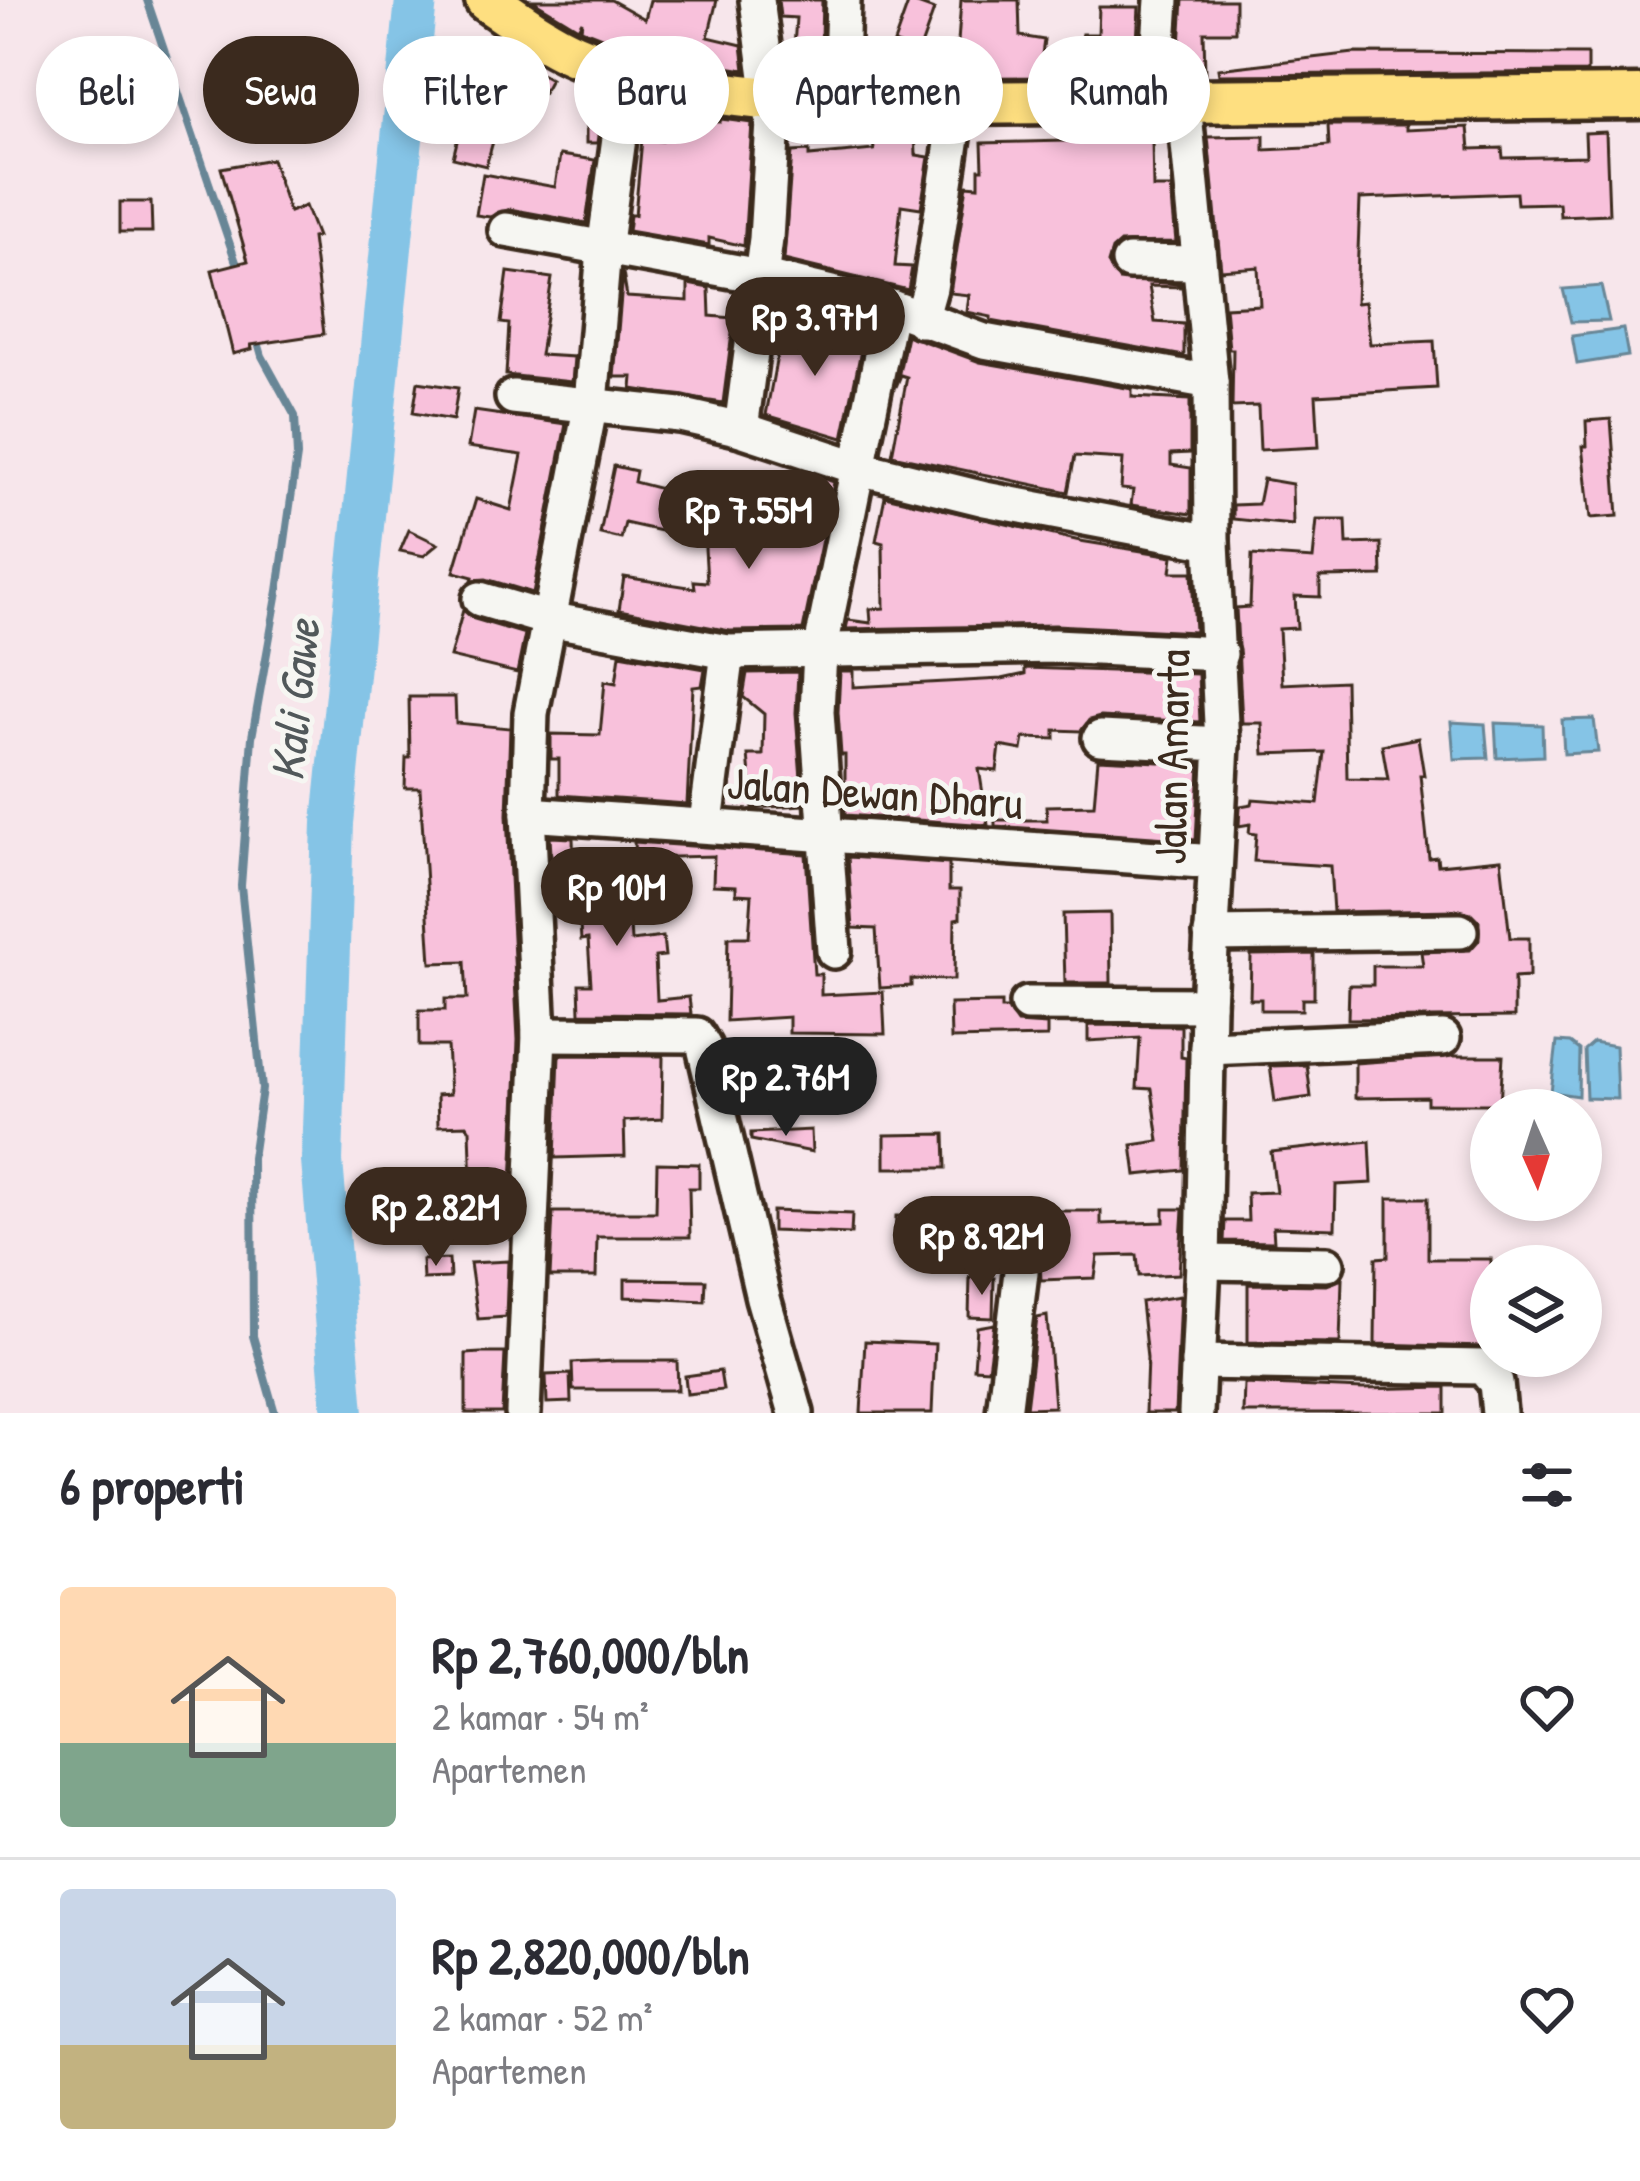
<!DOCTYPE html>
<html lang="id">
<meta charset="utf-8">
<style>
:root{--surface:#fff;--page:#f2f2f3;--text:#2b2b33;--muted:#7c7c81;--line:#e1e1e2;--accent:#3b2a1e}
body{margin:0;font-family:"Patrick Hand",sans-serif;background:var(--page);color:var(--text);height:100vh;display:flex;flex-direction:column;font-size:45px;white-space:nowrap}
*{box-sizing:border-box;margin:0}
p{font-size:39px;color:var(--muted)}
.icon{flex:none;width:66px;height:66px;fill:none;stroke:currentColor;stroke-width:2;stroke-linecap:round;stroke-linejoin:round}
.map{position:relative;height:1413px;overflow:hidden}
.sheet{display:flex;flex-direction:column;background:var(--surface);flex:1}
.sheet>*{flex:none}
.guide{position:absolute;left:36px;top:36px;width:1569px;height:108px;display:flex;gap:24px}
.needle{width:78px;rotate:177deg}
.buttons{position:absolute;left:1470px;top:1089px;display:grid;gap:24px}
.buttons a{display:grid;place-items:center;width:132px;height:132px;border-radius:50%;background:var(--surface);box-shadow:0 6px 18px #0003;font-size:60px}
.price{position:absolute;translate:-50% -102px;padding:0 27px;border-radius:42px;background:var(--accent);color:#fff;font-size:39px;line-height:78px;filter:drop-shadow(0 3px 6px #0008)}
.price::after{content:'';position:absolute;left:50%;top:72px;width:36px;height:27px;margin-left:-18px;background:inherit;clip-path:polygon(0 0,100% 0,50% 100%)}
.price.active{background:#222;color:#fff}
ul{padding:0;list-style:none}
li{display:flex;align-items:center;gap:36px;height:300px;padding:0 60px}
li+li{border-top:3px solid var(--line)}
li span{display:grid;place-items:center;flex:none;width:336px;height:240px;border-radius:12px;color:#555}
li>.icon{margin-inline-start:auto}
span .icon{width:144px;height:144px;fill:#fffc;stroke-width:1}
li b{font-size:51px}
h2{display:flex;justify-content:space-between;align-items:center;height:144px;padding:0 60px;font-size:51px}
.pill{padding:0 42px;border-radius:54px;background:var(--surface);box-shadow:0 6px 18px #0003;font-size:42px;line-height:108px}
.pill.active{background:var(--accent);color:#fff}
.map>svg:first-child{display:block}
.water{fill:#85c4e6;stroke:#678696;stroke-width:3}
.lines{fill:none;stroke-linecap:round;stroke-linejoin:round}
.stream{stroke:#678696;stroke-width:8}
.river{stroke:#85c4e6;stroke-width:42}
.building{fill:#f8c1db;stroke:#3b2a1e;stroke-width:3}
.minor-casing{stroke:#3b2a1e;stroke-width:42}
.major-casing{stroke:#3b2a1e;stroke-width:51}
.minor{stroke:#f6f6f2;stroke-width:33}
.major{stroke:#fedf80;stroke-width:42}
.labels{text-anchor:middle;dominant-baseline:central;stroke-width:10;stroke-linejoin:round;paint-order:stroke}
.street-label{font-size:45px;fill:#3b2a1e;stroke:#f6f6f2}
.water-label{font-size:48px;font-style:italic;fill:#51585a;stroke:#f6f6f2}
</style>
<div class="map">
<svg width="1640" height="1413" viewBox="0 0 1640 1413">
<rect width="100%" height="100%" fill="#f7e6eb"/>
<filter id="ink" filterUnits="userSpaceOnUse"><feTurbulence type="fractalNoise" baseFrequency=".00833" numOctaves="2"/><feDisplacementMap in="SourceGraphic" scale="24" xChannelSelector="R" yChannelSelector="G"/><feConvolveMatrix kernelMatrix="1 2 1 2 8 2 1 2 1" color-interpolation-filters="sRGB"/></filter>
<g filter="url(#ink)">
<g class="water">
<path d="M1601,286L1609,321L1571,322L1563,289Z"/>
<path d="M1623,329L1628,356L1577,364L1572,336Z"/>
<path d="M1594,719L1598,752L1564,754L1562,720Z"/>
<path d="M1451,722L1485,724L1488,758L1454,759Z"/>
<path d="M1495,723L1542,725L1543,756L1497,758Z"/>
<path d="M1557,1042L1570,1043L1579,1050L1578,1096L1551,1092Z"/>
<path d="M1593,1042L1615,1046L1617,1099L1586,1098L1584,1050Z"/>
</g>
<g class="lines">
<g class="stream">
<path d="M147,0L240,274"/>
<path d="M256,335L262,356L295,416L297,456L278,591L252,737L241,886L262,1089L252,1158L253,1336L275,1413"/>
</g>
<path class="river" d="M343,1413L322,1161L333,823L416,0"/>
</g>
<g class="building">
<path d="M532,0H611L645,19L650,0H717L708,37L742,45L745,70L677,59L614,42L581,29L582,21L578,28Z"/>
<path d="M778,0H822L820,77L792,75L796,18L780,17Z"/>
<path d="M961,0H1019L1020,36L1044,40L1039,77L908,78V74L956,71Z"/>
<path d="M1183,0H1235V32H1204L1205,75L1178,76Z"/>
<path d="M909,1L934,10L919,52L894,43Z"/>
<path d="M1099,7H1139L1135,76H1084L1082,34H1098Z"/>
<path d="M1354,53L1587,54V72L1219,75L1218,69Z"/>
<path d="M522,63L550,79L535,107L506,92Z"/>
<path d="M579,83L604,92L597,143H586V107L578,106Z"/>
<path d="M721,119L752,123L744,246L709,238V245L628,231L630,215H635L642,139L662,141L663,121L720,122Z"/>
<path d="M1328,125H1406V130L1468,127L1470,149L1502,148L1503,158L1586,156L1585,133L1606,132L1609,214L1560,216L1559,203L1517,204L1516,193L1360,199L1356,303L1365,302L1370,344L1434,341L1437,388L1316,395L1319,447L1260,450L1258,406L1232,407L1233,349H1229L1225,307L1260,305L1258,267L1221,270L1208,137L1264,136V150L1307,148L1329,146Z"/>
<path d="M460,129L494,138L486,166L453,158Z"/>
<path d="M915,129L916,155L929,157L921,208L901,205L895,266L912,267L908,290L784,260L792,152L809,151V156L874,150L872,132Z"/>
<path d="M1152,139L1153,188H1171L1176,242L1120,243L1112,250L1108,263L1119,280L1180,284L1181,287L1149,286L1155,322L1184,324V356L991,321V317L967,312L969,295L950,293L967,185L979,186V169H983L982,143Z"/>
<path d="M560,155L595,160L586,223L510,209L490,217L476,215L483,174L555,187Z"/>
<path d="M272,159L289,212L305,206L317,237L312,238L324,334L251,345L252,349L233,354L212,270L248,261L221,168Z"/>
<path d="M120,202H151L152,232H120Z"/>
<path d="M508,272L552,278L540,355L574,357L572,382L506,375L509,324L501,323Z"/>
<path d="M623,273L627,297L688,301V284L709,288L710,316L734,318L723,403L632,389L633,377H614Z"/>
<path d="M783,324L857,338L860,325L866,326L843,438L766,415Z"/>
<path d="M907,335L980,362L1132,389V397L1190,400V453L1171,454V465L1191,468V514L1131,505L1133,490L1121,489L1123,459L1075,456L1068,492L892,455L907,377L901,375L896,387Z"/>
<path d="M418,382L458,388L453,420L413,413Z"/>
<path d="M474,411L566,424L533,593L486,579L472,580L473,577L454,572L476,499L511,510L522,455L468,447Z"/>
<path d="M1611,419L1618,516L1591,518L1583,446H1587L1586,421Z"/>
<path d="M614,466L636,471L634,482L685,495L674,534L625,523L621,539L600,534Z"/>
<path d="M799,470L834,482L803,630L730,631L619,610L624,577L695,588L694,581L707,582L704,531L735,530L736,540L774,541L779,501L784,503Z"/>
<path d="M1263,479L1292,484L1293,525L1233,519V505L1258,504Z"/>
<path d="M885,496L1080,541L1173,556L1171,572H1192L1195,632L1055,625L846,629L848,620L871,623L870,609L884,608L883,543L876,541Z"/>
<path d="M1317,520H1346L1347,544L1381,543L1382,576L1320,577V597L1295,596L1297,628L1279,629L1282,684L1345,681L1347,778L1388,779L1382,745L1418,738L1424,775H1420L1429,858L1437,857L1438,865L1501,859L1510,938H1529V977L1514,978V1017L1348,1019L1349,985H1373V966H1423L1421,952L1470,950L1479,940V921L1471,913L1460,910L1333,912L1330,866L1254,861L1256,834L1249,833L1250,824L1239,826L1240,806L1252,804L1253,799L1318,804L1324,752L1264,754L1262,723H1242L1236,608L1250,607L1252,555L1313,559Z"/>
<path d="M409,530L438,544L424,556L400,551Z"/>
<path d="M463,610L474,619L525,634L517,673L450,657Z"/>
<path d="M620,654L705,669L702,686L693,687L687,804L559,795V759H551V734L600,735L605,681L616,683Z"/>
<path d="M1025,668L1198,674L1200,722L1100,717L1089,720L1081,731L1055,730V739L1024,738L1022,750L1000,746L997,771L979,769L988,825L845,815V755H841L838,712L840,671H853V687L1002,679L1025,674Z"/>
<path d="M798,672L796,713L803,805L753,808L748,755H763L764,714L743,697L747,673Z"/>
<path d="M409,697H455L456,723L510,728L507,815L518,1040L511,1210H497V1221L473,1222V1209L442,1210V1189H472L470,1130L467,1125L438,1126L437,1095L450,1094L447,1046H419V1010H445V999H467L465,962L431,963L420,788H405L406,758H410Z"/>
<path d="M1098,759L1200,764L1196,840L995,826V820H1047L1046,806L1094,805Z"/>
<path d="M550,837L573,838L574,870L552,871Z"/>
<path d="M634,842L806,854L814,974H821V995L883,992L885,1034L789,1033V1017L726,1021L728,937H749L752,895L736,894V886L713,885L714,856L635,858Z"/>
<path d="M848,857L949,864V890H960V918L955,919L954,980L911,979V986L880,988L876,929L853,928Z"/>
<path d="M626,861L631,941L663,937L665,956L655,957L657,1000L689,997L691,1014L580,1013L579,984H591L588,939L581,940L576,865Z"/>
<path d="M1110,913L1111,983H1065L1063,914Z"/>
<path d="M1314,954V999H1302V1010H1261V999H1250L1251,955Z"/>
<path d="M1001,1003V1009H1007L1017,1023L1047,1025V1037L951,1039L950,1004Z"/>
<path d="M1088,1025L1181,1026V1057L1186,1058L1184,1170L1136,1175L1132,1145L1159,1141L1152,1089L1137,1088L1140,1038L1088,1041Z"/>
<path d="M559,1055L663,1056L662,1119L624,1121L625,1156L555,1158Z"/>
<path d="M1453,1056H1503L1500,1104H1427V1097L1355,1098V1063Z"/>
<path d="M1307,1065L1311,1097L1275,1102L1270,1066Z"/>
<path d="M811,1130L812,1152L751,1140V1133Z"/>
<path d="M945,1134L946,1168H885V1135Z"/>
<path d="M1370,1141L1372,1183L1336,1185L1335,1229L1273,1227L1274,1242L1224,1241L1225,1221H1248L1247,1193L1276,1192L1271,1152Z"/>
<path d="M657,1163L699,1164V1188H689L690,1237H597L596,1277H550L553,1212H656Z"/>
<path d="M1388,1198H1428V1259H1491V1289H1485V1347L1375,1344L1376,1258L1388,1257Z"/>
<path d="M1164,1209H1183L1179,1274L1139,1276L1137,1255L1098,1256L1095,1278L1041,1280L1040,1263L1029,1253L1028,1226L1058,1224V1211H1101V1224L1164,1222Z"/>
<path d="M772,1211L852,1214L851,1234L772,1231Z"/>
<path d="M896,1216L942,1217V1239L895,1238Z"/>
<path d="M449,1259L450,1278L423,1279L422,1260Z"/>
<path d="M508,1261L506,1317L478,1319L470,1263Z"/>
<path d="M970,1277L994,1278L993,1318L969,1317Z"/>
<path d="M625,1279L706,1280L705,1301L625,1297Z"/>
<path d="M1342,1279L1340,1343L1248,1342V1284L1327,1285Z"/>
<path d="M1180,1296L1175,1413H1145L1147,1358L1141,1302Z"/>
<path d="M1047,1316L1054,1407L1026,1408L1037,1318Z"/>
<path d="M994,1324L988,1369L974,1368L977,1327Z"/>
<path d="M865,1341L935,1344L932,1413H861Z"/>
<path d="M481,1353H505L502,1413H466V1354Z"/>
<path d="M616,1361H677L678,1390H573L572,1363Z"/>
<path d="M720,1371L723,1390L687,1394L685,1376Z"/>
<path d="M570,1374L571,1402L547,1403L546,1375Z"/>
<path d="M1244,1384L1363,1389L1446,1387V1413H1243Z"/>
</g>
<g class="lines">
<defs>
<g id="minor">
<path d="M1155,103L1162,0"/>
<path d="M1184,103L1211,382L1212,542L1222,744L1208,1005L1203,1262L1196,1413"/>
<path d="M840,104L843,0"/>
<path d="M506,230L760,276L891,307L984,341L1211,382"/>
<path d="M1129,262L1199,263"/>
<path d="M921,320L930,288L958,104"/>
<path d="M513,397L680,415L741,429L859,468L985,499L1212,542"/>
<path d="M741,429L766,239L773,122L757,0"/>
<path d="M480,599L548,619L728,652L1055,646L1220,654"/>
<path d="M1100,738L1222,744"/>
<path d="M528,814L1215,862"/>
<path d="M706,823L728,652"/>
<path d="M1211,934L1460,931"/>
<path d="M834,951L817,712L820,652L891,307"/>
<path d="M1027,1004L1208,1005"/>
<path d="M539,1034L697,1035L704,1047L763,1298L796,1413"/>
<path d="M1207,1048L1443,1038"/>
<path d="M1203,1262L1327,1264"/>
<path d="M1198,1362L1482,1367L1496,1383L1499,1413"/>
<path d="M523,1413L539,1034L528,814L531,713L591,403L604,250L628,71"/>
<path d="M1004,1413L1021,1272"/>
</g>
<path id="major" d="M487,0C515,19 544,41 574,54C657,90 751,99 840,104L1640,97"/>
</defs>
<use href="#minor" class="minor-casing"/>
<use href="#major" class="major-casing"/>
<use href="#minor" class="minor"/>
<use href="#major" class="major"/>
</g>
</g>
<g class="labels">
<g class="street-label">
<text transform="translate(1171 757) rotate(-89)">Jalan Amarta</text>
<text transform="translate(875 792) rotate(4)">Jalan Dewan Dharu</text>
</g>
<g class="water-label">
<text transform="translate(294 700) rotate(-84)">Kali Gawe</text>
</g>
</g>
</svg>
<div class="buttons">
<a><svg class="needle" viewBox="-14 -14 28 28"><path d="M0-13l5 13h-10z" fill="#e53935"/><path d="M0 13l5-13h-10z" fill="#7c7c81"/></svg></a>
<a><svg class="icon" aria-label="layers" viewBox="0 0 24 24"><path d="M12 4l9 5-9 5-9-5zM3 14l9 5 9-5"/></svg></a>
</div>
<b class="price" style="left:815px;top:379px">Rp 3.97M</b>
<b class="price" style="left:749px;top:572px">Rp 7.55M</b>
<b class="price" style="left:617px;top:949px">Rp 10M</b>
<b class="price active" style="left:786px;top:1139px">Rp 2.76M</b>
<b class="price" style="left:436px;top:1269px">Rp 2.82M</b>
<b class="price" style="left:982px;top:1298px">Rp 8.92M</b>
<div class="guide">
<a class="pill">Beli</a>
<a class="pill active">Sewa</a>
<a class="pill">Filter</a>
<a class="pill">Baru</a>
<a class="pill">Apartemen</a>
<a class="pill">Rumah</a>
</div>
</div>
<section class="sheet">
<h2>6 properti<svg class="icon" aria-label="filters" viewBox="0 0 24 24"><path d="M4 7h16M4 17h16"/><circle cx="9" cy="7" r="2"/><circle cx="15" cy="17" r="2"/></svg></h2>
<ul>
<li><span style="background:linear-gradient(#ffd9b3 65%,#7fa58c 0)"><svg class="icon" aria-label="home" viewBox="0 0 24 24"><path d="M3 11l9-7 9 7M6 9v11h12V9"/></svg></span><div><b>Rp 2,760,000/bln</b><p>2 kamar · 54 m²</p><p>Apartemen</p></div><svg class="icon" aria-label="heart" viewBox="0 0 24 24"><path d="M12 20l-8-8c-3-5 5-10 8-4 3-6 11-1 8 4z"/></svg></li>
<li><span style="background:linear-gradient(#c9d6e8 65%,#c2b280 0)"><svg class="icon" aria-label="home" viewBox="0 0 24 24"><path d="M3 11l9-7 9 7M6 9v11h12V9"/></svg></span><div><b>Rp 2,820,000/bln</b><p>2 kamar · 52 m²</p><p>Apartemen</p></div><svg class="icon" aria-label="heart" viewBox="0 0 24 24"><path d="M12 20l-8-8c-3-5 5-10 8-4 3-6 11-1 8 4z"/></svg></li>
</ul>
</section>
